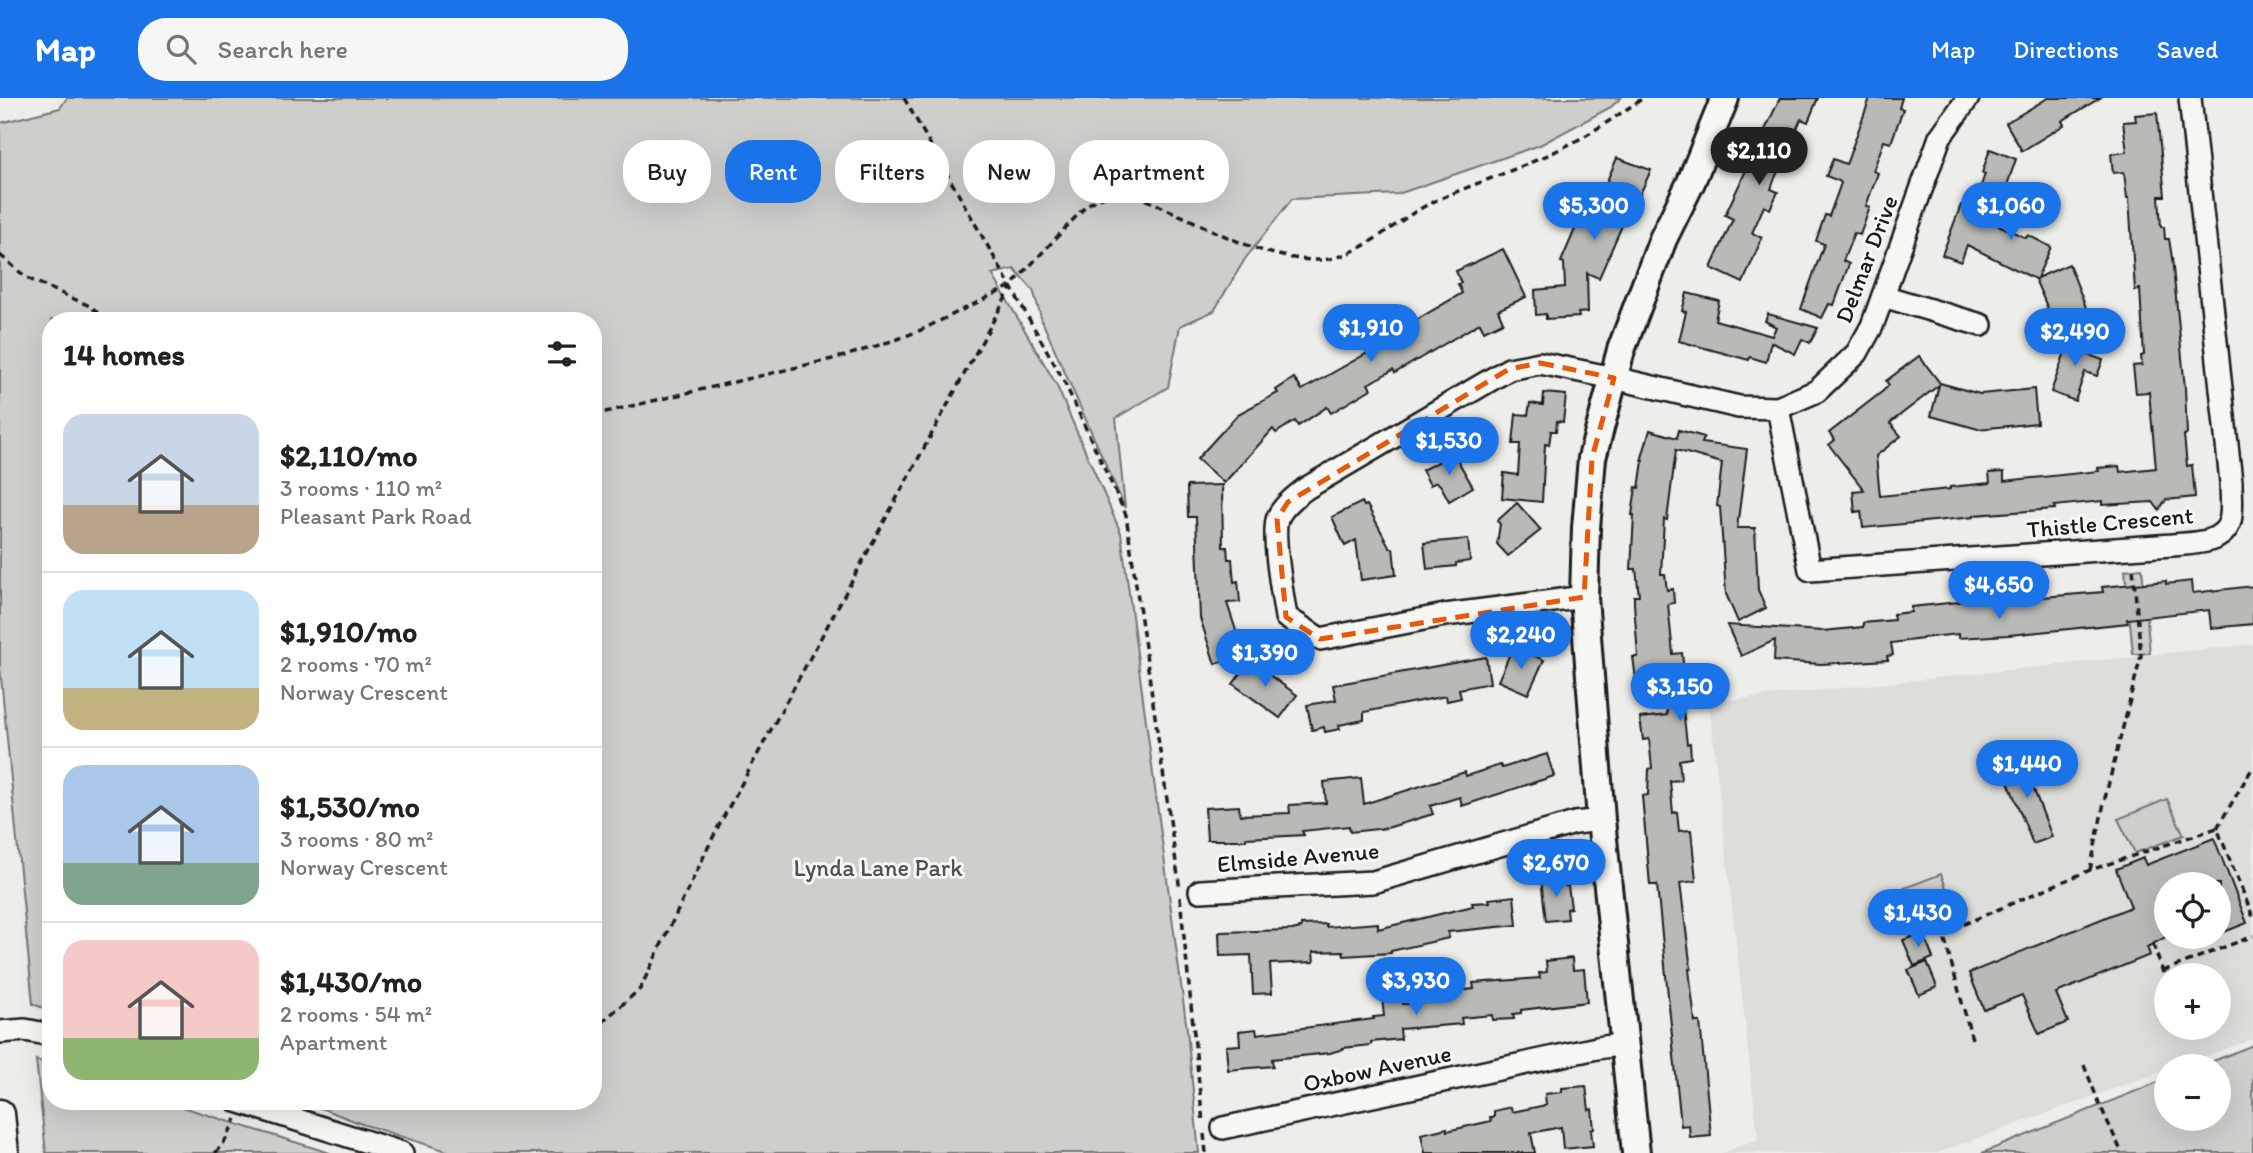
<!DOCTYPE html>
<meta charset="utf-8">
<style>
:root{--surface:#fff;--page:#f6f6f6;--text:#222;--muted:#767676;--line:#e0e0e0;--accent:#1a73e8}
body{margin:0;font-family:Itim,sans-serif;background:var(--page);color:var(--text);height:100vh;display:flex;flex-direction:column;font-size:26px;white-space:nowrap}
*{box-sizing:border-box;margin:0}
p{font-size:23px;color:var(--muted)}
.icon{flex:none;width:38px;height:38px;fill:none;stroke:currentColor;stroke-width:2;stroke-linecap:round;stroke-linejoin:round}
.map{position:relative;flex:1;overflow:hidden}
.drawer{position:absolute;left:42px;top:214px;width:560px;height:798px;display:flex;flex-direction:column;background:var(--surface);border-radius:28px;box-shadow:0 7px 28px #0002}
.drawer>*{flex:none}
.top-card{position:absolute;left:623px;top:42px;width:665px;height:63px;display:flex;gap:14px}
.tools{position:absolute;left:2154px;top:774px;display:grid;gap:14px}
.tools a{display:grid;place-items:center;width:77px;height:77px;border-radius:50%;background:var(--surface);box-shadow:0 7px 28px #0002;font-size:35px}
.price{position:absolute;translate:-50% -60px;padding:0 16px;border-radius:24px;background:var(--accent);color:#fff;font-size:23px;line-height:46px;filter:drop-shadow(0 2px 4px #0008)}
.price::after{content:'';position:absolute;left:50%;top:42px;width:21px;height:16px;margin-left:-10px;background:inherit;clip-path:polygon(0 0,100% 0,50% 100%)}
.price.current{background:#222;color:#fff}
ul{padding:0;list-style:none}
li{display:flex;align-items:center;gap:21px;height:175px;padding:0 21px}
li+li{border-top:2px solid var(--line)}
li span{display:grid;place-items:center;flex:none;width:196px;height:140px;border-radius:21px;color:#555}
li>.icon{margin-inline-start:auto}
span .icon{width:84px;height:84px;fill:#fffc;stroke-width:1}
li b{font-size:30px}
h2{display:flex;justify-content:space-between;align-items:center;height:84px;padding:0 21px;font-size:30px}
.pill{padding:0 24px;border-radius:28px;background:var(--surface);box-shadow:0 7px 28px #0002;font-size:24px;line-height:63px}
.pill.current{background:var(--accent);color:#fff}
header{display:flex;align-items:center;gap:42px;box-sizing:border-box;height:98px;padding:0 35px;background:var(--accent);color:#fff}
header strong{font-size:33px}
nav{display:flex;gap:38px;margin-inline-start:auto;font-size:24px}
.search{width:490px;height:63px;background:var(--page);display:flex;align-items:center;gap:18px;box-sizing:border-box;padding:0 24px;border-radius:28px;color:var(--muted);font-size:26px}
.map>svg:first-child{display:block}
.built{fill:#ddddda;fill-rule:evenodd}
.green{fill:#cececb;stroke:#757574;stroke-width:2}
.building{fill:#b9b9b6;stroke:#1c1c1c;stroke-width:2}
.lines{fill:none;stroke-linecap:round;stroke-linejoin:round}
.minor-casing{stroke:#1c1c1c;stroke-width:26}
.tertiary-casing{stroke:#1c1c1c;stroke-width:32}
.secondary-casing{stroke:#1c1c1c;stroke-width:33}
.path{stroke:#1c1c1c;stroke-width:3.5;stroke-dasharray:7 5;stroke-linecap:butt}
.minor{stroke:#f6f6f2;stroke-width:21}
.tertiary{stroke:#f6f6f2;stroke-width:26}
.secondary{stroke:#f6f6f2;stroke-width:28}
.marked{fill:none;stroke:#e8590c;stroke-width:5;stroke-dasharray:14 9;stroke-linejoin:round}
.labels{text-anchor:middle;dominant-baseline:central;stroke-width:6;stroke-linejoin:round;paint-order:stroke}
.street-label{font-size:24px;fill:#1c1c1c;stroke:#f6f6f2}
.park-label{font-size:24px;fill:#515151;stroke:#f6f6f2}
</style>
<header>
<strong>Map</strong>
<div class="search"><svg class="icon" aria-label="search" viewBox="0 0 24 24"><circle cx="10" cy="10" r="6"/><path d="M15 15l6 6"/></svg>Search here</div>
<nav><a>Map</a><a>Directions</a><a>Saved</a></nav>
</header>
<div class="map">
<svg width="2253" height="1055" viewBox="0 0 2253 1055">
<rect width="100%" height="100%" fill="#edede9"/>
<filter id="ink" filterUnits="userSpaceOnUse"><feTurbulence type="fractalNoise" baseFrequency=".0143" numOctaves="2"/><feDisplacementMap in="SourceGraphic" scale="14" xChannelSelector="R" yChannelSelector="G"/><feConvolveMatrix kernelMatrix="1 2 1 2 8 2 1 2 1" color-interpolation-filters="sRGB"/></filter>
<g filter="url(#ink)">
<path class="built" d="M2253,546V941L2179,968H2166V972L1937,1055H1722L1758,1041L1709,604ZM2166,786H2219V838H2166ZM2166,877H2219V929H2166Z"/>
<g class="green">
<path d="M67,0H1621L1611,9L1540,47L1398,96L1292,101L1245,161L1214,213L1180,228L1168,289L1116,320L1125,410L1042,223L1033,192L1014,171L992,176L1056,286L1121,435L1187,932L1199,1055H453L362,1026L302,1003H593V222H51V913L33,906L0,569V25L60,10Z"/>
<path d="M2142,470L2150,555L2133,556L2125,472Z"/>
<path d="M2167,701L2184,737L2135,755L2118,721Z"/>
<path d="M1941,776L1954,811L1908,829L1894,794Z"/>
<path d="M2253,947V1055H1982L2166,981V1020H2219V968H2201Z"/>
<path d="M36,962L51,967V1003H163L330,1055H46Z"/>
</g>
<g class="building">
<path d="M1780,0H1818L1808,24L1801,21L1775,80L1771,91L1778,94L1770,111L1764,108L1752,135L1762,140L1743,185L1711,170L1733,121L1725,117Z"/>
<path d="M1870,0H1902L1899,10L1903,11L1891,45L1884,43L1873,73L1878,75L1866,108L1870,109L1860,137L1854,135L1843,163L1849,166L1834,207L1829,206L1822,220L1801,211L1824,146L1816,143L1825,117L1829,118L1841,85L1839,83L1826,78L1833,61L1846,66L1847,64Z"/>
<path d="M2048,0H2100L2062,23L2064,27L2022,53L2006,25Z"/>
<path d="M2157,15L2165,98H2159L2161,129H2164L2165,141H2169L2172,160L2185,290L2187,336L2184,337L2187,368L2192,367L2195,399L2166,402L2159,412L2153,404L2102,407V403L2054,408L2055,411L1974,417V419L1863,430L1861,413L1855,414L1853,393L1864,392L1829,347L1835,342L1829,335L1883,293L1889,287L1886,283L1919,258L1940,285L1980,296L2034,291L2037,325L1978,331L1931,318L1939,287L1890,325L1901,338L1876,358L1880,398L1950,391V389L1990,385L1989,375L2004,374V383L2099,373L2098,370L2119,368L2120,374L2156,370L2149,294L2136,295L2133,268L2142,267L2141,258L2144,257L2140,191L2135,192L2129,100H2127L2124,74L2113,75L2111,56L2127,54L2123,24L2136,23L2135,17Z"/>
<path d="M1990,51L2016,61L1994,125L2026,140L2028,137L2051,149L2037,180L2069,166L2087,212L2055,227L2035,181L1967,147L1961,164L1942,157L1961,107L1973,111L1985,76L1982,75Z"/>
<path d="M1617,60L1651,72L1627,125L1624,123L1599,180L1587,175L1588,214L1578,215L1579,219L1546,221V216L1536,217L1535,192L1565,189L1564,165L1561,164L1578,124L1587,128Z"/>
<path d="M1503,151L1526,199L1498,212L1503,224L1484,233L1480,225L1395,275L1393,272L1368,286L1371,291L1331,315L1327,309L1298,328L1295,323L1276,335L1273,331L1224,385L1197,361L1238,316L1278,295L1276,292L1294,280L1302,292L1415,228L1413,224L1462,195L1458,186L1461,185L1456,173Z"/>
<path d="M1687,195L1719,203L1715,222L1772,238L1776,229L1765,223L1768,216L1818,230L1810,245L1802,241L1795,256L1771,244L1766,264L1750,259L1749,262L1679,243L1686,214L1682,213Z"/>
<path d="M2071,237L2091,244L2086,256L2103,262L2097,278L2085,274L2075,303L2051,294Z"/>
<path d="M1544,295L1566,297L1563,324L1557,323L1556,333H1551L1549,347L1545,346L1542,404L1502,400L1504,375L1518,377L1520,346H1513L1516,316L1528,317L1530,305L1543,307Z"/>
<path d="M1650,332L1677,340L1679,332L1704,339L1702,345L1747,351L1737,430H1755L1758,492L1766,510L1738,524L1726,496L1720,409L1717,408L1722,365L1676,352L1667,422L1664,421L1661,476H1665L1667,492L1673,491L1674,505L1668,506L1673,556L1682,555L1685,584H1680L1687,646L1690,645L1691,660L1679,662L1681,682L1670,683L1673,715L1677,714L1679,733L1691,732L1696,783L1680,785L1691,871H1689L1695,924H1700L1711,1038L1690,1040L1689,1027L1681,1028L1657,787H1650L1642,698L1648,697L1649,671L1652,670L1649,641L1643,642L1640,620L1667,617L1664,586L1637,589L1633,559H1638L1634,505V498H1639L1636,471H1631L1634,417H1632L1636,389L1639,390L1643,363H1641Z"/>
<path d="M1454,356L1473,389L1449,403L1441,388L1437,384L1430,387L1422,372Z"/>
<path d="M1222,387L1223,449H1227L1228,461H1232L1234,484L1238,483L1240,504L1227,505L1244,557L1215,566L1200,520L1196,419H1188L1187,388Z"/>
<path d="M1362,404L1364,408L1367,407L1390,450H1393L1396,477L1361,482L1356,442L1345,448L1332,419Z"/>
<path d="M1517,405L1541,432L1508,458L1497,446L1500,426L1497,423Z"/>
<path d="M1468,441L1470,463L1456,465V468L1427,471L1424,445Z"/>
<path d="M2166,483V486L2192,483L2193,495L2253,488V526L2211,530L2209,512L2127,521L2128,525L2009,537L1958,540V536L1922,540V541L1891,545L1893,557L1887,558L1888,562L1821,566L1774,563L1775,542L1741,558L1727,527L1823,533L1863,529V525L1894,522L1893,516L1911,514V509L2006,499V502L2103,494L2102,489Z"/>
<path d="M1512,551L1520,555L1521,552L1544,562L1528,596L1498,583Z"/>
<path d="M1486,559L1490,585L1459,591L1461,600L1447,603L1446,598L1364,614V622L1339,627L1340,631L1325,634L1324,629L1312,632L1307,607L1336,602L1333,587Z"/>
<path d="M1250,563L1297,597L1280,620L1233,586Z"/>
<path d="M1547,656L1554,678L1551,679L1462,708L1460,699L1430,708L1433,716L1387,730L1350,734L1349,728L1302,733L1304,737L1246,740V742H1207L1205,710L1239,708L1240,717L1290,715L1289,707L1326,705L1324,684L1361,680L1364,706L1465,674L1466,678L1500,667L1502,670Z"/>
<path d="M2021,658L2052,739L2033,746L2001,666Z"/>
<path d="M2214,740L2247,825L2219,836V786H2166V839L2147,849L2150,857L2056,895L2068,924L2039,936L2022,897L1984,912L1969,875L2131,809L2116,771L2143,760L2146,767Z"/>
<path d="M1564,779L1565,788H1568L1571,810L1567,811L1568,821L1546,823L1541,781Z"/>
<path d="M1514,798L1517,827L1448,834L1449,840L1391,853V855L1344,858L1343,853L1313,854L1314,864L1270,866L1272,895L1253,896L1251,857L1220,858L1219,835L1221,834L1292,832L1301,830V827L1326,826V829L1378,825V831L1473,808L1472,805L1490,804L1489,801Z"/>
<path d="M1923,835L1933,860L1914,868L1903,842Z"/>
<path d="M1572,860L1573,872L1584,871L1587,904L1521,912V915L1513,916L1514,921L1493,922L1492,917L1461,920L1462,926L1400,931L1401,941L1371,944V947L1343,950V951L1330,955L1272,961L1273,968L1228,972L1226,948L1240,947L1239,933L1256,931L1257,936L1374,921L1373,919L1384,918L1382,900L1402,898L1403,906L1434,904L1433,895L1474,891L1473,885L1540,880L1539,875L1547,874L1546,863Z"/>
<path d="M1927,864L1937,889L1919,897L1908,872Z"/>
<path d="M1586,988L1589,1012L1592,1011L1594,1031L1591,1032L1593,1048L1563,1051L1561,1029L1531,1035L1535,1055H1425L1421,1036L1447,1030V1033L1491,1023L1490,1019H1494V1013L1511,1009L1512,1014L1546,1007L1545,996L1562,994V990Z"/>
</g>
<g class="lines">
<defs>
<g id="minor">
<path d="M1883,198L1981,227"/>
<path d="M1778,310L1810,472L2172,447C2191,445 2223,447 2230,423C2233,412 2231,396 2231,384L2190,0"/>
<path d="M1584,499L1445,517L1320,541L1286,519C1283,500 1271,434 1278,419C1284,407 1295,399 1305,391L1509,271L1540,265L1614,280L1739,309L1778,310L1817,293L1857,255L1872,228L1940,39L1968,0"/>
<path d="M1200,793L1373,784L1575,725L1601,722"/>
<path d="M0,934L25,932L51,937"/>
<path d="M237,1003L402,1055"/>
<path d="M1223,1030L1597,950L1625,946"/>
</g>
<path id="tertiary" d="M1636,1055L1601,722L1584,499L1586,430L1592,360L1621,252L1663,141L1691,84L1725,0"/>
<path id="secondary" d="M0,1016L4,1055"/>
</defs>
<use href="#minor" class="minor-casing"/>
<use href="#tertiary" class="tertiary-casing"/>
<use href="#secondary" class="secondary-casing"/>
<g class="path">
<path d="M904,0L1063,281L1126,417L1180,792"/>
<path d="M0,157L27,180L92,209L104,222"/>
<path d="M593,317L845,258L898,241L921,232L1011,188L1085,109C1098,98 1113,94 1129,97C1144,99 1159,108 1173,114C1218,134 1263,160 1313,162C1359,164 1395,121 1435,103C1477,84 1521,71 1562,50C1591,36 1617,18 1643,0"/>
<path d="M2217,730L2253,669"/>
<path d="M2090,772L2105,700L2141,558L2133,470"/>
<path d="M1180,799L1203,1025"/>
<path d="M2153,846L2166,883"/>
<path d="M2163,873L2253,838"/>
<path d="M2184,929L2185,930"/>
<path d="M593,932L640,891L717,731L1011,190"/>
<path d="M1972,941L1943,835L2090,772L2217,730L2253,819"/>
<path d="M2084,967L2099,1005L2122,1055"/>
<path d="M1204,1036L1206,1055"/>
<path d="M215,1055L223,1047L236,1021"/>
</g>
<use href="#minor" class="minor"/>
<use href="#tertiary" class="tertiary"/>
<use href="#secondary" class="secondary"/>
</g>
</g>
<path class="marked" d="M1540,265L1614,280L1592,360L1584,499L1320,541L1286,519L1277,421L1288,404L1509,271Z"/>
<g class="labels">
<g class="street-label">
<text transform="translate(1866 161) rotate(-69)">Delmar Drive</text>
<text transform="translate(2110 424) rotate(-5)">Thistle Crescent</text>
<text transform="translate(1298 759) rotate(-5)">Elmside Avenue</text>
<text transform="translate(1377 970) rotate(-12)">Oxbow Avenue</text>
</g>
<g class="park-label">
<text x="878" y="769">Lynda Lane Park</text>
</g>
</g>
</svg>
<div class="tools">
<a><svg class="icon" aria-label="locate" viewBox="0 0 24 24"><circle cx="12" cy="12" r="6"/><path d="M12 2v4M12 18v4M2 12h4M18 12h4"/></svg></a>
<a>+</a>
<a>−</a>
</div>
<b class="price current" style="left:1759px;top:89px">$2,110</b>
<b class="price" style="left:1594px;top:144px">$5,300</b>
<b class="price" style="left:2011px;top:144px">$1,060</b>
<b class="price" style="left:1371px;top:266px">$1,910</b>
<b class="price" style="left:2075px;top:270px">$2,490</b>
<b class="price" style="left:1449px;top:379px">$1,530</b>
<b class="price" style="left:1999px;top:523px">$4,650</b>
<b class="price" style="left:1521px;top:573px">$2,240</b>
<b class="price" style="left:1265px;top:591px">$1,390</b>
<b class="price" style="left:1680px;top:625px">$3,150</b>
<b class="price" style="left:2027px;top:702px">$1,440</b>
<b class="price" style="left:1556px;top:801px">$2,670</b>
<b class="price" style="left:1918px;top:851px">$1,430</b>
<b class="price" style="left:1416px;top:919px">$3,930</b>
<div class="top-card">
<a class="pill">Buy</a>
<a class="pill current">Rent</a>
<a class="pill">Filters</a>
<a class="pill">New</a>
<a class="pill">Apartment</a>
</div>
<section class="drawer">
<h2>14 homes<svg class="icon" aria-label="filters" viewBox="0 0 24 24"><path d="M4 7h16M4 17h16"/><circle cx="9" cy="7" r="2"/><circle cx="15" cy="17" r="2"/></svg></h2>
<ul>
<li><span style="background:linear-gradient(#c9d6e8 65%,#b9a48a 0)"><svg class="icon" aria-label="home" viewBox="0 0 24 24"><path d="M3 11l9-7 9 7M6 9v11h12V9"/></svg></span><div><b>$2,110/mo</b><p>3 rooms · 110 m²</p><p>Pleasant Park Road</p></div></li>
<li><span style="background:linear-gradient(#bfe0f5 70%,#c2b280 0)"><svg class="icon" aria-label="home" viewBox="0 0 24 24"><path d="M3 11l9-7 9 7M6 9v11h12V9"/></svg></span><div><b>$1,910/mo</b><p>2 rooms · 70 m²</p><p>Norway Crescent</p></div></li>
<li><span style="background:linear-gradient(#a9c7e8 70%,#7fa58c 0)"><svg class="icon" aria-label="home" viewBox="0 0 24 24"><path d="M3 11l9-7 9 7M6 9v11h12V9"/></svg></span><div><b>$1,530/mo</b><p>3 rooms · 80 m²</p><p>Norway Crescent</p></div></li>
<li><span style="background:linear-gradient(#f6c9c9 70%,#8fb573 0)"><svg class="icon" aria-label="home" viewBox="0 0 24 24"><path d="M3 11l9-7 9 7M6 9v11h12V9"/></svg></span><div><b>$1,430/mo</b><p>2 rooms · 54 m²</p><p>Apartment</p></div></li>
</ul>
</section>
</div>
